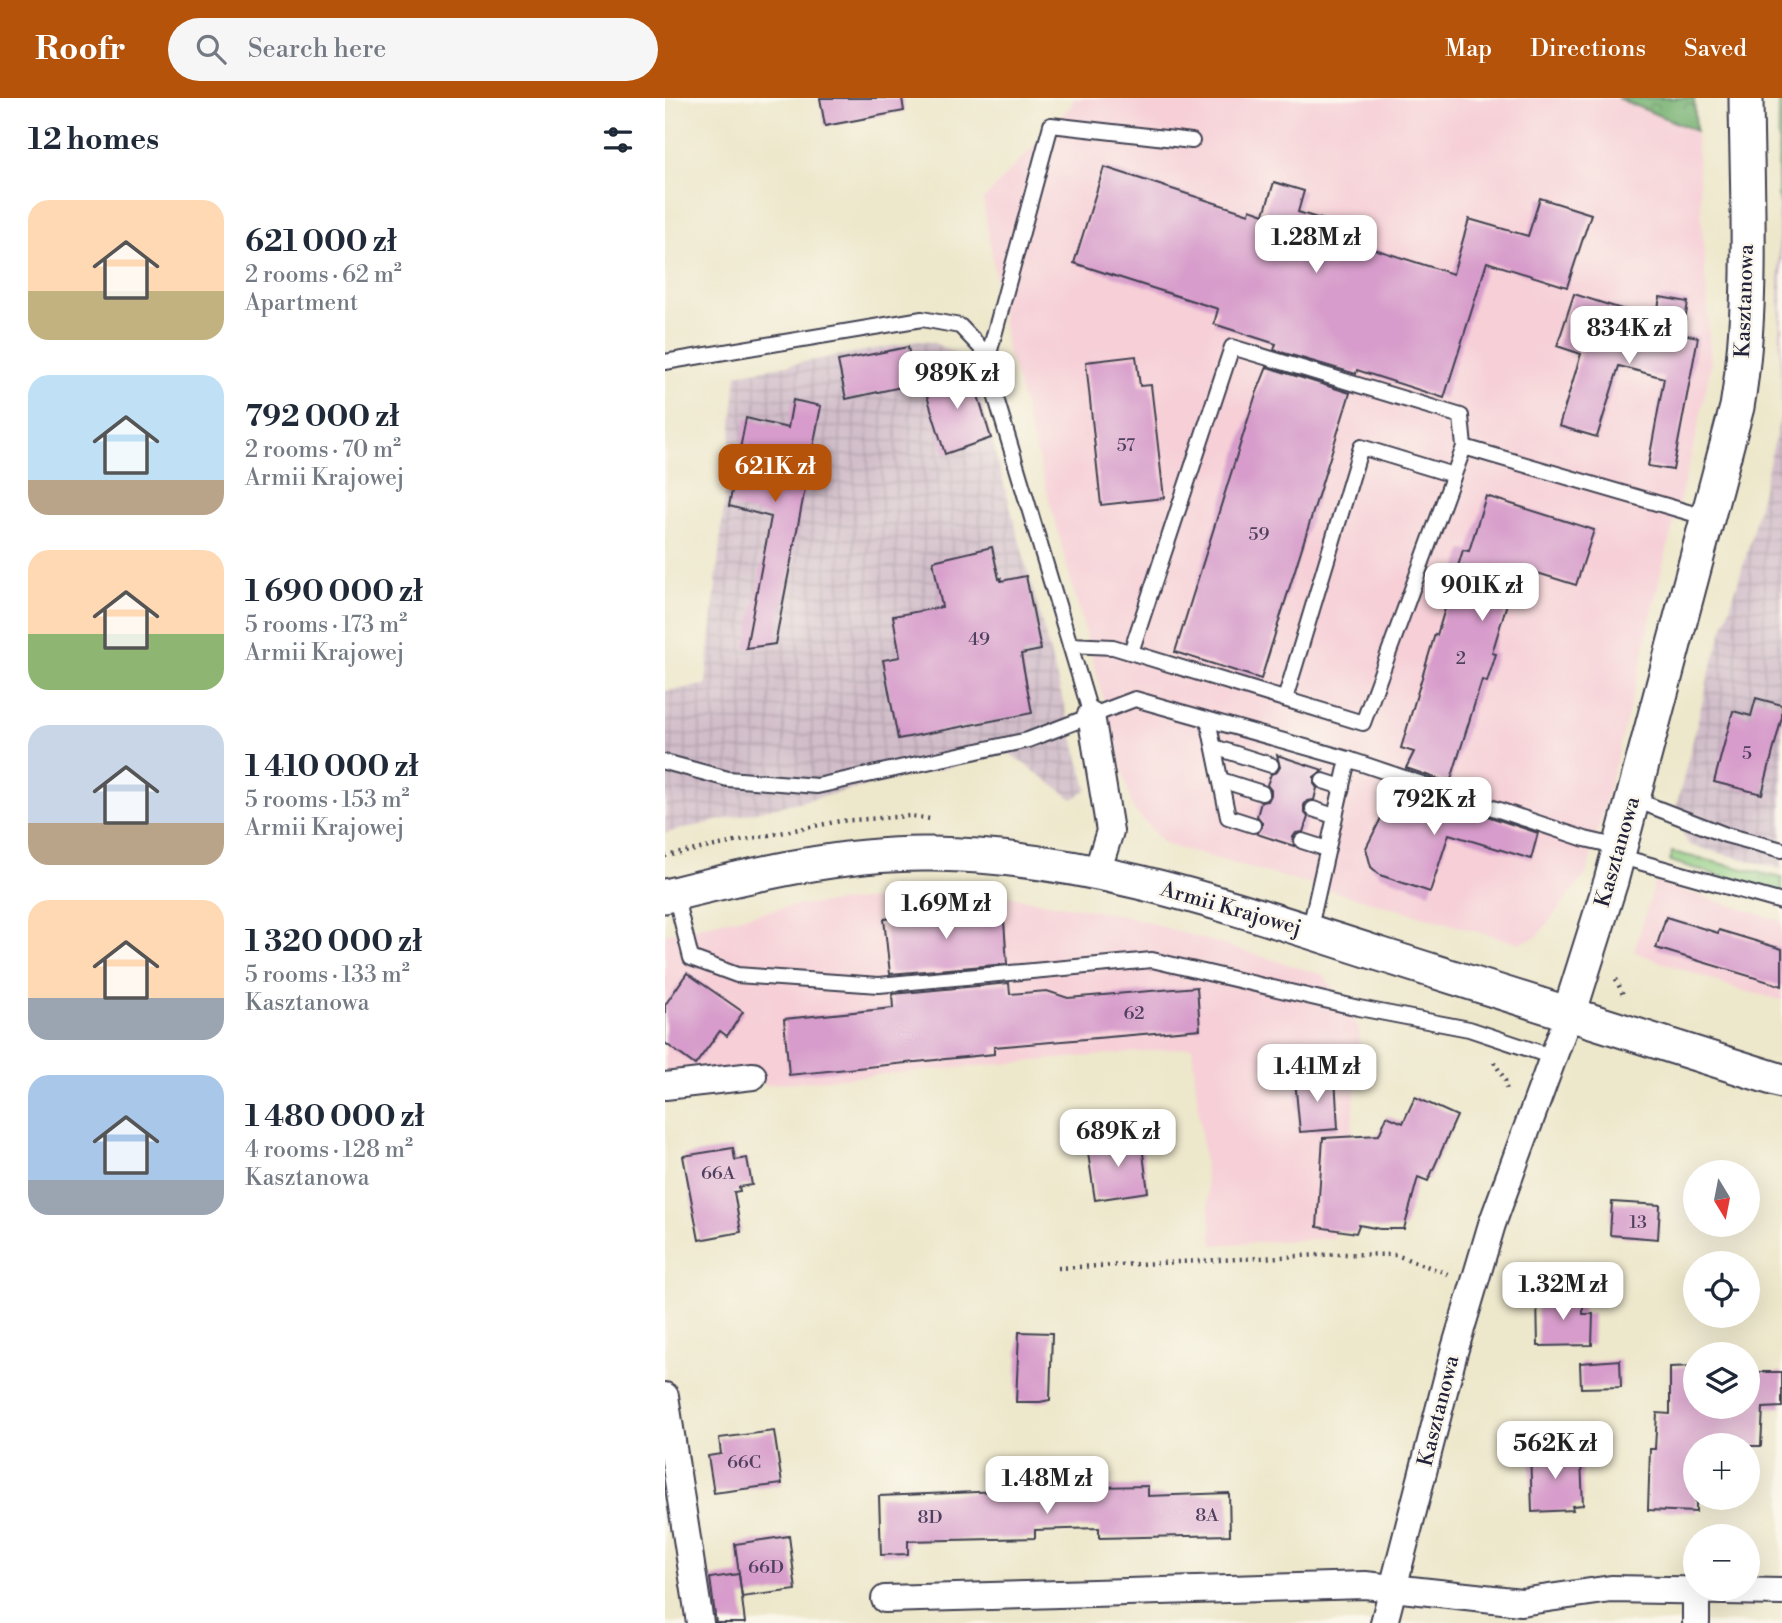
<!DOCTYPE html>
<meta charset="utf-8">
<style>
:root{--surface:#fff;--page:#f6f6f7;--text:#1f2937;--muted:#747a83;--accent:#b45309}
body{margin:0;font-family:"Libre Bodoni",serif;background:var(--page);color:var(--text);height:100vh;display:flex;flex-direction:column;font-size:26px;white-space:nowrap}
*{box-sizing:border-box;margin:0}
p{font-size:23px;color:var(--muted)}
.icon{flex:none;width:38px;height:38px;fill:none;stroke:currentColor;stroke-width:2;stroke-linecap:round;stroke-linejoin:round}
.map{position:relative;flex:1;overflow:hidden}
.side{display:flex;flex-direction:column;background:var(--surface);width:665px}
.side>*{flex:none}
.needle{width:46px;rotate:170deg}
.controls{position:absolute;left:1018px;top:1062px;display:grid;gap:14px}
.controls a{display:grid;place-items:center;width:77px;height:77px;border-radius:50%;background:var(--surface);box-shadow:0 7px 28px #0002;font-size:35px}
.price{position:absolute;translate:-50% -60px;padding:0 16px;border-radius:14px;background:#fff;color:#222;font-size:23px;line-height:46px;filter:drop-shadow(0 2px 4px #0008)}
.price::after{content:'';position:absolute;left:50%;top:42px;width:21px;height:16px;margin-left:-10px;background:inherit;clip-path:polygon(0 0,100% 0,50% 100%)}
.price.current{background:var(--accent);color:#fff}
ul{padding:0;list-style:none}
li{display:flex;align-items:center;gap:21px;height:175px;padding:0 28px}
li span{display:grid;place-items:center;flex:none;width:196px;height:140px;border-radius:21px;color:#555}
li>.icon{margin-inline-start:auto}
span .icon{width:84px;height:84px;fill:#fffc;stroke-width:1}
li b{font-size:30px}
h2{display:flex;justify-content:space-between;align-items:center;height:84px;padding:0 28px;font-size:30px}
header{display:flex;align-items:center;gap:42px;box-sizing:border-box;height:98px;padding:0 35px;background:var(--accent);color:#fff}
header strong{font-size:33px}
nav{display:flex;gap:38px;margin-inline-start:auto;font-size:24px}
.search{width:490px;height:63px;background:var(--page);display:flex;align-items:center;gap:18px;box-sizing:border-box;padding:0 24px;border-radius:38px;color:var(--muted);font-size:26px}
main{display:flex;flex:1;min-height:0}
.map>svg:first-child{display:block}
.built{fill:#f6cfd7}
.industrial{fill:url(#industrial-grid)}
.grass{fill:url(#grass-tufts);stroke:#58775e;stroke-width:2}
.forest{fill:url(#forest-crowns);stroke:#4a6955;stroke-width:2}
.building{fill:#d79ccb}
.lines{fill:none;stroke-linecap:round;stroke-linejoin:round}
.service-casing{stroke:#404051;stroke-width:18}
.minor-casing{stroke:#404051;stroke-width:30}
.tertiary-casing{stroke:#404051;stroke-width:37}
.path{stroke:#404051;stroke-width:4.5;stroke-dasharray:2 5;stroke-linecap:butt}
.service{stroke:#fff;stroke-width:14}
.minor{stroke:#fff;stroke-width:26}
.tertiary{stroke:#fff;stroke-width:33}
.labels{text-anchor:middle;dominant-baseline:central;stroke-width:5;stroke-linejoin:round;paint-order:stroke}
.number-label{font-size:18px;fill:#4f405f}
.street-label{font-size:21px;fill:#22223b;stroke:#fbf7ec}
</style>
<header>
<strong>Roofr</strong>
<div class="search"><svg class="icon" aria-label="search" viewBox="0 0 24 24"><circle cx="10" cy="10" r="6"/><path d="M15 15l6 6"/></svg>Search here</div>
<nav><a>Map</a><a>Directions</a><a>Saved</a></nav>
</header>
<main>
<section class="side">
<h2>12 homes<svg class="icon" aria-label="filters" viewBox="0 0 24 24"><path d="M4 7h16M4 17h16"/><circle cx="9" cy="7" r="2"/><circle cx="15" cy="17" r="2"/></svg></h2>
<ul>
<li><span style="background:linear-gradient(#ffd9b3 65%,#c2b280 0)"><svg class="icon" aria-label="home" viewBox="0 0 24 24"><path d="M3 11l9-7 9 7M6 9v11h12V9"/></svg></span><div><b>621 000 zł</b><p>2 rooms · 62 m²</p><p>Apartment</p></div></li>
<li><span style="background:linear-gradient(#bfe0f5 75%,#b9a48a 0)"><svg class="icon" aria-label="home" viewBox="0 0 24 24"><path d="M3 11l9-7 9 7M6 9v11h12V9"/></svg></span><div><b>792 000 zł</b><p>2 rooms · 70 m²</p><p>Armii Krajowej</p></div></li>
<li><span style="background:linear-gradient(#ffd9b3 60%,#8fb573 0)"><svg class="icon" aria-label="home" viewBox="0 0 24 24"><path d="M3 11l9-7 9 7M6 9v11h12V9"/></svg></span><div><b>1 690 000 zł</b><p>5 rooms · 173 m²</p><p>Armii Krajowej</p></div></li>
<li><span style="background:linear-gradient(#c9d6e8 70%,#b9a48a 0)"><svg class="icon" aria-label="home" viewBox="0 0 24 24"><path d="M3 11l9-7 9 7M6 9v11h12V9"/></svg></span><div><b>1 410 000 zł</b><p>5 rooms · 153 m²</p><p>Armii Krajowej</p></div></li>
<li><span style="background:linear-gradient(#ffd9b3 70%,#9aa5b1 0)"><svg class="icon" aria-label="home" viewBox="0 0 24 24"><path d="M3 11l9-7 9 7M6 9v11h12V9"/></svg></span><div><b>1 320 000 zł</b><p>5 rooms · 133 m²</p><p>Kasztanowa</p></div></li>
<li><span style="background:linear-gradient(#a9c7e8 75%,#9aa5b1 0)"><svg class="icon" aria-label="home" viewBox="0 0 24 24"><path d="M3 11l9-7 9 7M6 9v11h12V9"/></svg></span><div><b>1 480 000 zł</b><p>4 rooms · 128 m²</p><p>Kasztanowa</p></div></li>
</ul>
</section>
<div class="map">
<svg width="1117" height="1525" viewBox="0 0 1117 1525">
<defs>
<pattern id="industrial-grid" width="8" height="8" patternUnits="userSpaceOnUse" patternTransform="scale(1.75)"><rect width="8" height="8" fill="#d1bdc9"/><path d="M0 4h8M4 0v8" fill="none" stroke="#b3a2ae"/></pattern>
<pattern id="grass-tufts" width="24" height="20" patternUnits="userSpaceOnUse" patternTransform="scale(1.75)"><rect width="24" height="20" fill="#8fcc81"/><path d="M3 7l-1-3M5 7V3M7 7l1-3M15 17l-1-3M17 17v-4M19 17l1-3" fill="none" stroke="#7baf70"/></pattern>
<pattern id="forest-crowns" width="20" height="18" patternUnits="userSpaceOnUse" patternTransform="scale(1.75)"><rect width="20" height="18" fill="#73b06f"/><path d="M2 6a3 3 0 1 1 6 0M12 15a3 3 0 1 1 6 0" fill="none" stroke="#5e8f5c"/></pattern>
</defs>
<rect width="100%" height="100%" fill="#fbf7ec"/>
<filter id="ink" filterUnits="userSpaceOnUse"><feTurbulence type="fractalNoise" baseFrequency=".0143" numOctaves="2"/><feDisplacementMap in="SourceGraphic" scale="14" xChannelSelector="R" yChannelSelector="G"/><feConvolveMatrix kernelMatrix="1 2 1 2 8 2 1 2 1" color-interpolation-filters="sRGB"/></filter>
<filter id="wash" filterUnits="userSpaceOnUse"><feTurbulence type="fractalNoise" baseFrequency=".00686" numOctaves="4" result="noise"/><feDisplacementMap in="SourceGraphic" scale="28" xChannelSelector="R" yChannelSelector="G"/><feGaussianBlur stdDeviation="1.57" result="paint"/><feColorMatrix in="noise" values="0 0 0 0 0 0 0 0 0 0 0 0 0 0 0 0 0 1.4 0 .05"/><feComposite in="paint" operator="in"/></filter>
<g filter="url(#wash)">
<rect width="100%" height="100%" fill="#ede7cb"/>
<g class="built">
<path d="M408,0H952L1031,33L1046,266L1031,339L994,482L973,578L922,775L872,839L853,845L499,746L468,711L350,276L343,257L318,102L407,7Z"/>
<path d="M990,784L1117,823V902L1072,891L969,854Z"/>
<path d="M335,797L462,818L659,877L695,932L686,1046H676L669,1140L548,1147L527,949L99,987L95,974L0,979V836L126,808L234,799Z"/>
</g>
<g class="industrial">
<path d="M1113,101L1117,103V771L1024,747L1009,718L1045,573L1083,452L1116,316Z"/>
<path d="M254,243L269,245L293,257L310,280L422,691L408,701L344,655L0,735V593L41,587L72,276Z"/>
</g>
<g class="grass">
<path d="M1114,0H1117V103L1113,101Z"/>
<path d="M1007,754L1117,780V797L1005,763Z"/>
</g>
<path class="forest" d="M952,0H1029L1031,33Z"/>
<g id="blocks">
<g class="building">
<path d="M155,0H237L239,13L160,28Z"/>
<path d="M439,69L584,116L585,111L599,116L609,84L639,93L633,114L691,132L687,144L788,176L804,121L863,138L875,100L926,116L902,189L822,164L779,300L692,272L691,276L609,252L611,246L549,226L553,211L409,165Z"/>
<path d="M909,196L991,222L995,199L1023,204L1018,236L1033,239L1008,372L983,368L999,280L954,268L932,339L894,328L916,256L892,248Z"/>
<path d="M243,249L250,286L181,301L173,263Z"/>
<path d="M471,258L475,288L486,287L499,400L436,407L421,264Z"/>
<path d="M602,269L685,295L596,581L510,554L590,299Z"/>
<path d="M305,271L326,340L280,356L258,285Z"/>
<path d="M128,302L156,308L110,546L81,550L106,419L64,408L81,320L123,330Z"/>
<path d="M821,398L929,432L911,487L853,469L827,555L831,556L822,584L817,582L785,685L741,670L749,654L736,650L770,536L772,537L798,452L804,453Z"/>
<path d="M327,449L334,481L336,480V483L361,478L376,552L356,556L367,615L233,641L218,562L235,559L228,518L277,509L268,463Z"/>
<path d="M1091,600L1117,607V619L1097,696L1049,684L1068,613L1086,618Z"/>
<path d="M612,657L658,672L649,679V686L652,690L649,702L642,703L639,707V714L643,719L638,734L631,735L628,739L629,748L592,736L597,729V724L592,718L596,704L603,703L606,697V692L602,687L606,676L612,674L615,669Z"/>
<path d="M732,688L873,735L866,761L784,736L765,794L715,777L706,769L701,750Z"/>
<path d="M338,809L342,866L225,876L219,821Z"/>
<path d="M1001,819L1053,835L1054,832L1117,851V888L991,850Z"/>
<path d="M22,875L78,914L62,938L55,933L30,967L0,945V907Z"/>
<path d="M344,885L345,896L382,893L403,900L532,889L535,931L329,949V956L124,977L119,921L228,910L227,896Z"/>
<path d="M670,979L673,1031L635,1034L630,982Z"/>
<path d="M750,999L792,1018L763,1083L753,1079L739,1131H715L694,1127L691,1135L652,1129L658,1040L714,1037L722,1018L738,1025Z"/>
<path d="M476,1040L483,1094L430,1102L422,1048Z"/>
<path d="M68,1050L70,1062L82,1060L87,1087L74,1089L75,1093L69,1094L76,1134L34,1142L18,1058Z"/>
<path d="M947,1104L995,1107L993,1141L945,1137Z"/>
<path d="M872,1198H918V1216H928L927,1247L873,1248Z"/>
<path d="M354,1234L387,1235L385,1302L375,1304H351Z"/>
<path d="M955,1262L956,1289L916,1290L915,1265Z"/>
<path d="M1031,1268V1309H1083V1274H1117V1309L1098,1310L1096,1348H1031V1414L983,1412L985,1351H990L992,1315L1005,1316V1269Z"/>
<path d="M109,1333L117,1386L49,1395L43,1358L56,1356L54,1340Z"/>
<path d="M901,1349L902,1363L916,1362L918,1407L907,1408L908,1412L867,1414L865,1351Z"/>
<path d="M483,1388V1398L564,1395L565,1437L434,1440V1430L370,1432V1440L243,1443V1456L216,1457L214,1398L383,1391L382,1400H433L432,1389Z"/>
<path d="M124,1438L131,1492L77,1499L70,1446Z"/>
<path d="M74,1476L80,1525H51L45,1480Z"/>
</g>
</g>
</g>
<g filter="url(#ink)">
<use href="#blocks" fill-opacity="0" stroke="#404051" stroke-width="2"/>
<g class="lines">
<defs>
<g id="service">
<path d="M0,264L257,221L295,228L316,250L426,617"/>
<path d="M321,267L386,27L527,43"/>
<path d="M405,547L448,549L698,625L799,349L1043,420"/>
<path d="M466,554L567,249L796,318L799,349"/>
<path d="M620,601L696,349L788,377"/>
<path d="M543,622L563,719L588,727"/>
<path d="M549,649L606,667"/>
<path d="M683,661L920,741L955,749"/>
<path d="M0,664L63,681L152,688L363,642L470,601L683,661L644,834"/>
<path d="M556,682L597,695"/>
<path d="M658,683L677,689"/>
<path d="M968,701L1061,737L1117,752"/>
<path d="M648,711L669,718"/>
<path d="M637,743L662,751"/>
<path d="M953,758L1117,804"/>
<path d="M10,796L26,860L72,877L214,887L487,862L694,910L804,931L888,959"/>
</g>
<g id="minor">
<path d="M426,617L445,733L432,774"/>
<path d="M0,988L88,978"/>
<path d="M0,1298L35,1525"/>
<path d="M1031,1494V1525"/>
<path d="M220,1501L700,1487L856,1504L946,1491L1117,1494"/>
<path d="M719,1525L789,1254L827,1126L904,916"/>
</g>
<g id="tertiary">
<path d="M0,798C87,777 178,754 268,756C421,758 564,808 708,854C844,897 981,940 1117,983"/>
<path d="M904,916L946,783L1072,309C1089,207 1082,103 1081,0"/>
</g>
</defs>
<use href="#service" class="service-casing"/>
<use href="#minor" class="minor-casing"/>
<use href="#tertiary" class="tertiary-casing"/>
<g class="path">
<path d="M0,758L175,723L245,718L265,721"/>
<path d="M951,881L959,899"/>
<path d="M829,964L840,982L842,995"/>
<path d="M393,1170L675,1156L731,1157L783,1176"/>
</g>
<use href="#service" class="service"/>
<use href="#minor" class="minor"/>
<use href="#tertiary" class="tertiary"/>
</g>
</g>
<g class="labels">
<g class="number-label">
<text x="461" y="347">57</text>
<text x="594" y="436">59</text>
<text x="314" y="541">49</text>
<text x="796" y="560">2</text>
<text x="1082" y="655">5</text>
<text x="469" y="915">62</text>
<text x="53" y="1075">66A</text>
<text x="973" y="1124">13</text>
<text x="79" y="1364">66C</text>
<text x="542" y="1417">8A</text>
<text x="265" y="1419">8D</text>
<text x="101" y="1469">66D</text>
</g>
<g class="street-label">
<text transform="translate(1080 203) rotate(-88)">Kasztanowa</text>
<text transform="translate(953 754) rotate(-74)">Kasztanowa</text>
<text transform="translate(566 811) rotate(16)">Armii Krajowej</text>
<text transform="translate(774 1313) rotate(-76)">Kasztanowa</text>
</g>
</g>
</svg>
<div class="controls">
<a><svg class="needle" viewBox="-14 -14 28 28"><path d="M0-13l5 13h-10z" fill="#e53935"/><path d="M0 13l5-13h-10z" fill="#747a83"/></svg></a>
<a><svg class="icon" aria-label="locate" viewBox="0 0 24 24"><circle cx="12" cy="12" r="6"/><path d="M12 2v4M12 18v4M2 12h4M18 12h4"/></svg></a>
<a><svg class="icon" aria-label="layers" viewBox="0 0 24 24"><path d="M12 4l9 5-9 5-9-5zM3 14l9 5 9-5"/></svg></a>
<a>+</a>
<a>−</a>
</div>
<b class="price" style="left:651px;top:177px">1.28M zł</b>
<b class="price" style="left:964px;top:268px">834K zł</b>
<b class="price" style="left:292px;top:313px">989K zł</b>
<b class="price current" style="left:110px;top:406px">621K zł</b>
<b class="price" style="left:817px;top:525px">901K zł</b>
<b class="price" style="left:769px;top:739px">792K zł</b>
<b class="price" style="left:281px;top:843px">1.69M zł</b>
<b class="price" style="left:652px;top:1006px">1.41M zł</b>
<b class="price" style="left:453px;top:1071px">689K zł</b>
<b class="price" style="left:898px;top:1224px">1.32M zł</b>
<b class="price" style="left:890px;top:1383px">562K zł</b>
<b class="price" style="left:382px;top:1418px">1.48M zł</b>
</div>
</main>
